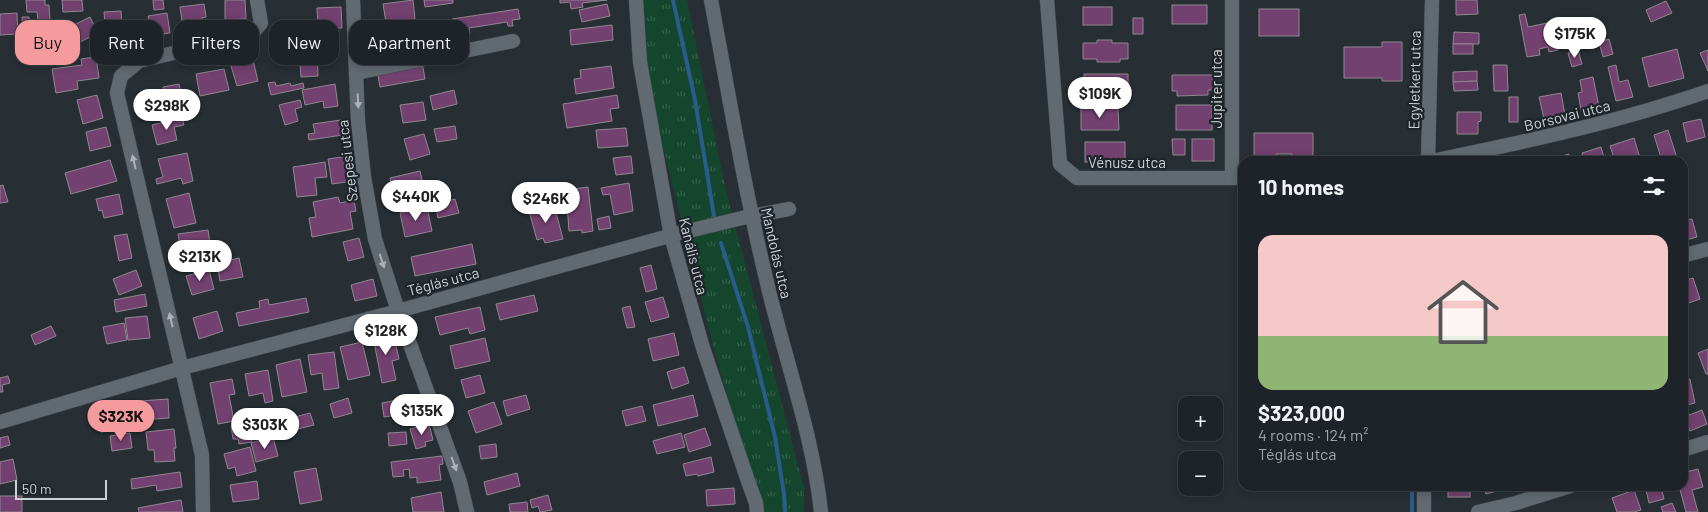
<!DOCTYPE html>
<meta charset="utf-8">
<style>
:root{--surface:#1d2328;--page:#2a2f34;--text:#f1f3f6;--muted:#a0a4a8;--line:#3b4045;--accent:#f59b9e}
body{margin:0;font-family:Barlow,sans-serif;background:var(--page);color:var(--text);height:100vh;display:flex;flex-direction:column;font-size:19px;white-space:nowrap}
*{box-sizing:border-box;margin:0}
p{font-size:16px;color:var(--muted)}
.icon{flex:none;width:28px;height:28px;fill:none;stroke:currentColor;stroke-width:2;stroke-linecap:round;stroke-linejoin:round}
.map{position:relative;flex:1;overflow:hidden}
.drawer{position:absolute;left:1238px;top:156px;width:450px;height:335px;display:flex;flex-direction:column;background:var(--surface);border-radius:15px;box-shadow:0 2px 8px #0003,0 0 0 1px var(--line)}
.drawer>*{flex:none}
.top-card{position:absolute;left:15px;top:20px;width:475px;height:45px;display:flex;gap:10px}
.tools{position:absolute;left:1178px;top:396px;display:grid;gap:10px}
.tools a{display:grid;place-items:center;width:45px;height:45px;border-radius:10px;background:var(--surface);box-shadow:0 2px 8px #0003,0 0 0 1px var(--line);font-size:25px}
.scale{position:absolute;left:15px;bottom:12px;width:92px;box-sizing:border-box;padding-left:5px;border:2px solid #cdd2d6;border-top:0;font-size:14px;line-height:18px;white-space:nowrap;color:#cdd2d6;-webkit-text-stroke:4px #1d252b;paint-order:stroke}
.price{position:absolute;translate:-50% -42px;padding:0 11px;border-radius:18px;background:#fff;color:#222;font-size:16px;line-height:32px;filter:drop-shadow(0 1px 2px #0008)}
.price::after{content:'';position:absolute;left:50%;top:30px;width:15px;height:11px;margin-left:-8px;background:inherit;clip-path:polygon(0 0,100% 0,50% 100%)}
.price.on{background:var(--accent);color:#111}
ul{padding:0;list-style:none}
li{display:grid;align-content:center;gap:10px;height:265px;padding:0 20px}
li span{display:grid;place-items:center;height:155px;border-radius:15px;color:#555}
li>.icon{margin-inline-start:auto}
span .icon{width:90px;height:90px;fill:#fffc;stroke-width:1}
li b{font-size:21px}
h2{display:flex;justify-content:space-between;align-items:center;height:60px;padding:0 20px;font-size:21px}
.pill{padding:0 18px;border-radius:15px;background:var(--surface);box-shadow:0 2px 8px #0003,0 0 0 1px var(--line);font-size:18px;line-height:45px}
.pill.on{background:var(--accent);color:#111}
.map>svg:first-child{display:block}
.grass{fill:url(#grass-tufts)}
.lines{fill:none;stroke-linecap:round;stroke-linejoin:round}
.stream{stroke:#2b5b8a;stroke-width:4}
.building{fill:#72416f;stroke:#90878f}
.minor-casing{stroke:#454b50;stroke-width:15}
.minor{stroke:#616971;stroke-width:14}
.oneway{fill:#adb2b8}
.labels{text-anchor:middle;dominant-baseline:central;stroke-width:4.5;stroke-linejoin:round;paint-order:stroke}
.street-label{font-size:15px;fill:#cdd2d6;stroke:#1d252b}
</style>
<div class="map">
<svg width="1708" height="512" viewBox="0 0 1708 512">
<defs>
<pattern id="grass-tufts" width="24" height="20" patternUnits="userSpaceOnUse" patternTransform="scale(1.25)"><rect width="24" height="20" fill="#13462d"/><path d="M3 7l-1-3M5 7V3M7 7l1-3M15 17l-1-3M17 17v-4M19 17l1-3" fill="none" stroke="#34604b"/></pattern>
</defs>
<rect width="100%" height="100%" fill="#272f35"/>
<path class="grass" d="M642,0H687L726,191L804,488V512H761L714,349L641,59Z"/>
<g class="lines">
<g class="stream">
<path d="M673,0L695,100L714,216"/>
<path d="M721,243L748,327L775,437L784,494L785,512"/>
<path d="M1412,512V486"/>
</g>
</g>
<g class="building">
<path d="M26,0H45V5H49L50,20H38L37,12H27Z"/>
<path d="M62,0H82L83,11L63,12Z"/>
<path d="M153,0H163L164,9L154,10Z"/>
<path d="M225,0H245L246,19L225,20Z"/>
<path d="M413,0L415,19L386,23L383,4Z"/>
<path d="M424,0H453V3L425,7Z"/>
<path d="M560,0H607L582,3L583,7L571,9L570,2L560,3Z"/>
<path d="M1456,0H1477L1478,14L1456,15Z"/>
<path d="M1666,1L1672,13L1651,22L1646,10Z"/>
<path d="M204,4L206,17L202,18L203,25L183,28L180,7Z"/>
<path d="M607,4L610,16L582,22L579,10Z"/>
<rect x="1172" y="5" width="35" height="19"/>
<path d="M341,7L342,28L318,29L317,8Z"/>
<rect x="1083" y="7" width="29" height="18"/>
<path d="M518,9L520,19L512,20L513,26H508L507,22L469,28L470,34L454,37L452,19Z"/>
<rect x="1259" y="9" width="40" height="27"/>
<path d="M121,11L123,37L106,38L104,12Z"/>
<path d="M17,13L18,34L0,35V14Z"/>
<path d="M167,13L170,33L151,36L148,16Z"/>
<path d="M1525,14L1528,27L1552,22L1558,50L1549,52L1548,47L1539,49L1540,55L1527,57L1519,15Z"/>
<path d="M22,17H29L30,22H38L39,35L23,36Z"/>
<path d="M90,17L98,33L78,43L70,27Z"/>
<rect x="1133" y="18" width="10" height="16"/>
<path d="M303,21L304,42L285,43L284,22Z"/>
<path d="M612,25L613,40L571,45L570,30Z"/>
<path d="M404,30L406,40L387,44L385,34Z"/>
<path d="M1454,32L1479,33V44H1453Z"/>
<path d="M1609,39L1613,54L1603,57L1599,42Z"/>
<path d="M1097,40H1112V43H1128V59H1120V62H1097V59H1083V43H1097Z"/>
<path d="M1382,42H1402V81H1382V78H1344V47H1382Z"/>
<rect x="1453" y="44" width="20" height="10"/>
<path d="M299,49H317L318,76L301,77Z"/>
<path d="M1677,49L1684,78L1649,87L1642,58Z"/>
<path d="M1578,50L1582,64L1572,67L1568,53Z"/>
<path d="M1708,50V71L1700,53Z"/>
<path d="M96,57L99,78L77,81L78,89L56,93L52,69L82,65L81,59Z"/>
<path d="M253,60L258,81L237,86L231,66Z"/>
<path d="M422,62L425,79L380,87L377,70Z"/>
<path d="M1493,65H1507L1508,91H1494Z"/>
<path d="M1616,65L1619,82L1628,80L1633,97L1616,101L1608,67Z"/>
<path d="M611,66L614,88L576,94L574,79L581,78L580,70Z"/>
<path d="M224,69L229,90L200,96L196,74Z"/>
<path d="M1477,71V81L1453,82V72Z"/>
<path d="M1084,74H1128V92H1122V99H1096V92H1084Z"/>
<path d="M1172,75H1213V90H1208V95L1177,96V91H1172Z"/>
<path d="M1593,77L1599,107L1581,110L1578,93L1582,92L1580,80Z"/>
<path d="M1477,81L1478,90L1454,91L1453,82Z"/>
<path d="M275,82L276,86L290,83L291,86L303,83L304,88L271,95L268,83Z"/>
<path d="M179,84L185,115L169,118L163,87Z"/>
<path d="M335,84L338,106L324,108L323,101L305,105L302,90Z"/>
<path d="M454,90L457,104L433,110L430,96Z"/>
<path d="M1561,93L1565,115L1544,119L1539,97Z"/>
<path d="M97,95L103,118L83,124L77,100Z"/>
<path d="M617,95L619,108L610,109L612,121L567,128L563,104Z"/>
<rect x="1509" y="97" width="9" height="25"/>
<path d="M300,100L302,107L295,109L298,121L285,125L279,105Z"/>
<path d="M423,102L426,120L403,123L400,105Z"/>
<rect x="1176" y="105" width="36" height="25"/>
<path d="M1081,108H1118L1119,130H1081Z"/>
<path d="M1457,112H1481V121L1478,122V134H1457Z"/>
<path d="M182,118L184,125L174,127L177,140L157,145L152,125Z"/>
<path d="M1701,119L1705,137L1687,142L1683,123Z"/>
<path d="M341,120L342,126L348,125L350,134L309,140L308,134L315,133L313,124Z"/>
<path d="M455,126L457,139L437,142L434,129Z"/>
<path d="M106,127L111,146L90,151L86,132Z"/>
<path d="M626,128L628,146L598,148L596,130Z"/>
<path d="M1668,130L1678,161H1662L1654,135Z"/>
<path d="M1254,133H1313V160H1292V154H1276V160H1254Z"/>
<path d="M424,134L430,154L410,160L404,139Z"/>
<path d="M1634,138L1640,158L1631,161H1615L1610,146Z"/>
<path d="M1172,139H1185V155H1173Z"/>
<rect x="1192" y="139" width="22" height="22"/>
<rect x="1085" y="142" width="40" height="20"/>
<path d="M1601,147L1605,161H1584L1582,153Z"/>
<path d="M187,153L193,181L183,184L181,178L157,184L156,179L163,177L158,159Z"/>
<path d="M1569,154L1570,161H1553L1559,160L1558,157Z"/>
<path d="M349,156L353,181L332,184L328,159Z"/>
<path d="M631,156L633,173L616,175L613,158Z"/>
<path d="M110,160L117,181L71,194L65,173Z"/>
<path d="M325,162L327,177L315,178L317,195L297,197L293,167Z"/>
<path d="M420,171L423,184H421L423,197L403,202L401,195L394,197L390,178Z"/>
<path d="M629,183L633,211L614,215L610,194L603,195L601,188Z"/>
<path d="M3,185L8,202L0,203V186Z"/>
<path d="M588,187L593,231L582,233V230L569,231L566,190Z"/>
<path d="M189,193L196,223L174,228L166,199Z"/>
<path d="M119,194L123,214L104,218L102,210L99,211L96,199Z"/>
<path d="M338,197L340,203L354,200L356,211L350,212L353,229L312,237L309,218L316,217L313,202Z"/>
<path d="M455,199L459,213L438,218L435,205Z"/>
<path d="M554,205L563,239L545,243L543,238L537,240L529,211Z"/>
<path d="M427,207L432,231L405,237L400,213Z"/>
<path d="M609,216L611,228L599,230L597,219Z"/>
<path d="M1692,219L1697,237L1682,241V221Z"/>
<path d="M208,230L210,244L201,245L204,262L183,265L178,234Z"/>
<path d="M127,234L132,258L119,261L114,236Z"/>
<path d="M359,238L364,257L348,261L343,242Z"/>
<path d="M472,244L476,264L415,276L411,257Z"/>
<path d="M239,258L243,277L220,281L217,263Z"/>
<path d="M651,265L657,289L646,292L640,268Z"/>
<path d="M136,270L142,286L119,295L113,279Z"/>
<path d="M209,270L214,289L192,295L186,276Z"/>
<path d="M1693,278L1700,299L1686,304L1682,293V281Z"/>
<path d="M373,279L377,296L355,301L351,285Z"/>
<path d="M145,294L147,306L116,312L114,300Z"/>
<path d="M534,295L538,311L500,320L496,304Z"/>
<path d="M663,297L669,317L651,322L645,302Z"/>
<path d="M306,298L309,312L239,326L236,313L260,308L259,301L268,299L269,305Z"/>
<path d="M630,306L635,327L627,328L622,308Z"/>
<path d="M480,307L485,330L470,334L468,328L440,335L435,317Z"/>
<path d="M217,311L223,331L199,339L193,318Z"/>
<path d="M147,316L150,338L128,340L125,318Z"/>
<path d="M124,323L127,340L107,344L103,327Z"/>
<path d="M51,326L56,336L35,345L31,335Z"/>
<path d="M393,332L399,359L392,361L396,380L382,383L373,337Z"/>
<path d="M674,333L679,355L653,361L648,339Z"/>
<path d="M485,338L490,361L455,369L450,346Z"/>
<path d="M362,342L370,375L348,380L340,347Z"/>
<path d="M1708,349V374H1706L1698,353Z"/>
<path d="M334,352L339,388L324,390L322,373L311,375L308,355Z"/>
<path d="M300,359L307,392L282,397L276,365Z"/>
<path d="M684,367L689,383L672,389L667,372Z"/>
<path d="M268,370L273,401L265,403L263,393L249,396L245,374Z"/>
<path d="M480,375L485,393L466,398L461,380Z"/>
<path d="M8,376L10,383L2,385L3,392H0V378Z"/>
<path d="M232,379L235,394L229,395L234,421L218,424L210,383Z"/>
<path d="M1690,379L1695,403L1682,406V381Z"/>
<path d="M526,395L530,409L507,416L503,401Z"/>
<path d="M693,395L698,416L658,426L653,405Z"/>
<path d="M419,396L421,411L413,412L414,420L399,423L397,415L384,417L382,403Z"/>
<path d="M348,398L352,413L334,418L330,404Z"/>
<path d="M168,399L169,418L141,420L140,401Z"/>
<path d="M494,402L502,424L476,433L468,411Z"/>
<path d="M642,406L646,421L626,426L622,411Z"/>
<path d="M1702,410L1707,424L1690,431L1684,417Z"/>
<path d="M310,413L314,425L294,430L291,418Z"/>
<path d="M114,417L116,430L101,432L99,420Z"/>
<path d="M249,423L252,442L239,444L238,439H233L231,426Z"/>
<path d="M429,424L433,440L425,442L426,446L416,449L410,429Z"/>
<path d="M705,428L711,445L689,452L684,435Z"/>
<path d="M174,429L176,448H174L175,461L155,462L154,450H148L146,432Z"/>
<path d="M406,432L407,444L389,446L388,433Z"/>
<path d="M130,433L132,448L112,451L110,436Z"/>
<path d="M681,433L685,447L657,454L653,441Z"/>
<path d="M8,436L10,445L0,448V438Z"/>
<path d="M273,437L278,456L256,462L251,443Z"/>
<path d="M496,444L497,457L481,459L479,446Z"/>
<path d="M250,447L256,471L237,476L235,467L228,469L224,454Z"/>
<path d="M442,456L443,464L439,465L441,480L417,483V477L410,478L409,469L403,470L404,476L393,477L391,462Z"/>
<path d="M711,457L714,472L698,476L697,474L686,476L683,464Z"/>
<path d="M13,459L17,480L0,484V462Z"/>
<path d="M316,468L322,500L300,504L294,472Z"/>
<path d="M1698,469L1703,487L1692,490L1698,512H1686L1679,486H1682V473Z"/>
<path d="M180,472L182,487L157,491L156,485L132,489L131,479Z"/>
<path d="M517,473L520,486L487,495L484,482Z"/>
<path d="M257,481L259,499L233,502L230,485Z"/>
<rect x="1448" y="486" width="22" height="11"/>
<path d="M1484,486H1507V488L1486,494Z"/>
<path d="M1645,486H1661L1664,499L1649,503Z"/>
<path d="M734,488L735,504L707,506L706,490Z"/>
<path d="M1634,490L1641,510L1634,512H1617L1612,498Z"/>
<path d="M441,492L444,512H413L411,498Z"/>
<path d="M548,495L552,510L540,512L538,506L532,508L530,500Z"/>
<rect x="0" y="496" width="22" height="16"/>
<path d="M181,500L183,512H139L138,508Z"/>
<path d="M527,502L528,512H510L509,504Z"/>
<path d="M1672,503L1676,512H1663L1661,507Z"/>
</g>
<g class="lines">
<defs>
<g id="minor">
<path d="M353,0L358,121L364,177L375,239L398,311L460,482L467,512"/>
<path d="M636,0L640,62L671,236L703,348L748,481L756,503L757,512"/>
<path d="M711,0C729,96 745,192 768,287C786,362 813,436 821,512"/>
<path d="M1047,0L1060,164L1077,178H1242"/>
<path d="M1232,0V178"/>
<path d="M356,73L513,41"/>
<path d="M1428,161L1432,0"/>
<path d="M1432,161C1525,142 1618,122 1708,91"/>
<path d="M1682,256L1708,249"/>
<path d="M0,422L182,368L398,311L680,233L742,218L789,209"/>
<path d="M1682,450L1708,442"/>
<path d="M203,512L202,455L117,93L121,76L139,61L251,35L261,23L257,0"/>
<path d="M1424,512V486"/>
<path d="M1478,512L1516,503L1570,486"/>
</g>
</defs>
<use href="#minor" class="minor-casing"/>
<use href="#minor" class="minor"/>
</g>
<defs><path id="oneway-solid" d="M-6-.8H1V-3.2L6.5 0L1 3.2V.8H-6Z" transform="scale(1.25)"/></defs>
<g class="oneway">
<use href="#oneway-solid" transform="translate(358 101) rotate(87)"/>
<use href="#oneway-solid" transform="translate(134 162) rotate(-103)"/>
<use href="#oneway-solid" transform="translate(382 261) rotate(72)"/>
<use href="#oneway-solid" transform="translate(171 320) rotate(-103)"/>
<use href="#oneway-solid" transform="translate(454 464) rotate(70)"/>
</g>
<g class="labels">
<g class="street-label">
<text transform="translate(1414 80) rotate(-89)">Egyletkert utca</text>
<text transform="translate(1216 89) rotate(-90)">Jupiter utca</text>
<text transform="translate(1567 115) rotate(-14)">Borsovai utca</text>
<text transform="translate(347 161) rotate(-97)">Szepesi utca</text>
<text x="1127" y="162">Vénusz utca</text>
<text transform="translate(777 253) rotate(77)">Mandolás utca</text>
<text transform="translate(694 256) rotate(76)">Kanális utca</text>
<text transform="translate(443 281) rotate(-15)">Téglás utca</text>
</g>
</g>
</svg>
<div class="tools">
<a>+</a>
<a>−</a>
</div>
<div class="scale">50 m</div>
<b class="price" style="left:1575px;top:59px">$175K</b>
<b class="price" style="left:1100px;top:119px">$109K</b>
<b class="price" style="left:167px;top:131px">$298K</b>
<b class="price" style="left:416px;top:222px">$440K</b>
<b class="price" style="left:546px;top:224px">$246K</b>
<b class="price" style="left:200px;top:282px">$213K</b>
<b class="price" style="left:386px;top:356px">$128K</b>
<b class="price" style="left:422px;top:436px">$135K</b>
<b class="price on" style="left:121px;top:442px">$323K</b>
<b class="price" style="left:265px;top:450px">$303K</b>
<div class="top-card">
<a class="pill on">Buy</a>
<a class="pill">Rent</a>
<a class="pill">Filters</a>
<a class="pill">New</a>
<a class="pill">Apartment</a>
</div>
<section class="drawer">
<h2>10 homes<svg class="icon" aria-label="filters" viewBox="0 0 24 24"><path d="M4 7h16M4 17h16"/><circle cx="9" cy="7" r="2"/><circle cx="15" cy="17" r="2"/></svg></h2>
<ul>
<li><span style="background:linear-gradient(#f6c9c9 65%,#8fb573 0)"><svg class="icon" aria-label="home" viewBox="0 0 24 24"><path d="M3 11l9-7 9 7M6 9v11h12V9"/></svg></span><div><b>$323,000</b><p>4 rooms · 124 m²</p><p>Téglás utca</p></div></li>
</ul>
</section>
</div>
